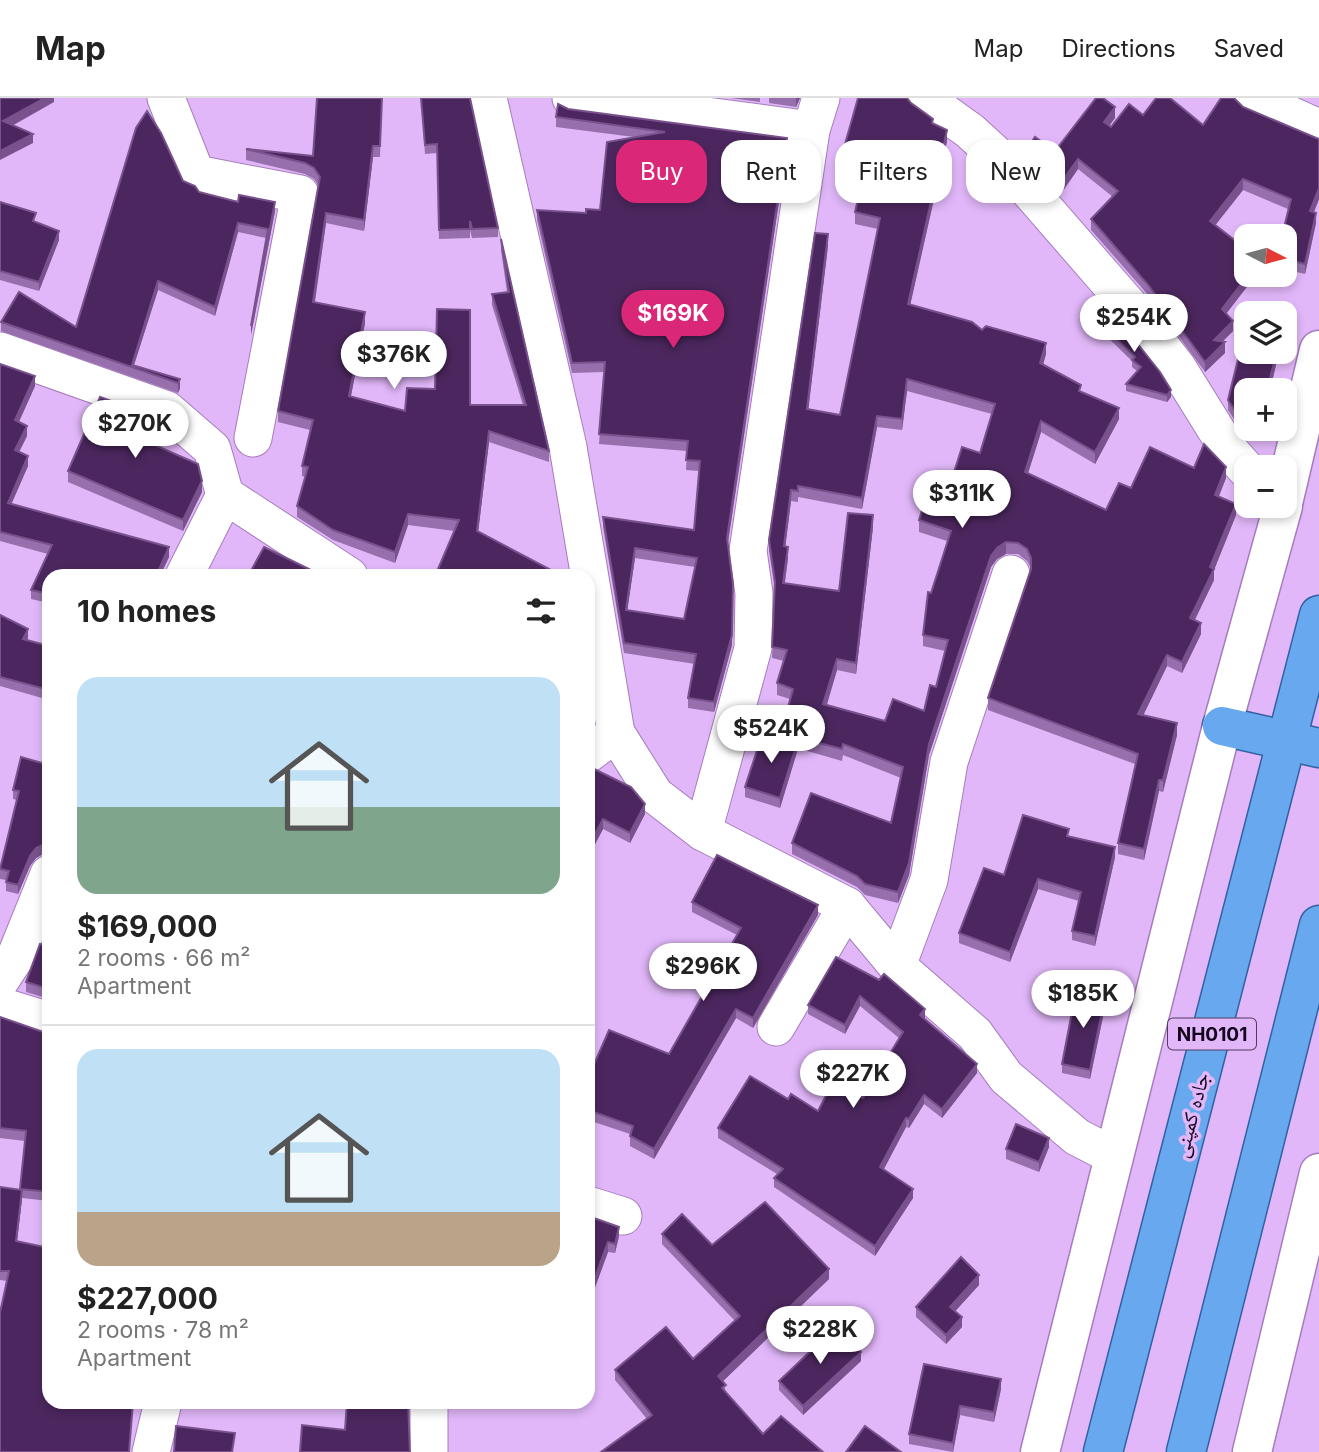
<!DOCTYPE html>
<meta charset="utf-8">
<style>
:root{--surface:#fff;--page:#f2f2f2;--text:#222;--muted:#767676;--line:#e0e0e0;--accent:#db2777}
body{margin:0;font-family:Inter,"Noto Naskh Arabic",sans-serif;background:var(--page);color:var(--text);height:100vh;display:flex;flex-direction:column;font-size:26px;white-space:nowrap}
*{box-sizing:border-box;margin:0}
p{font-size:23px;color:var(--muted)}
.icon{flex:none;width:38px;height:38px;fill:none;stroke:currentColor;stroke-width:2;stroke-linecap:round;stroke-linejoin:round}
.map{position:relative;flex:1;overflow:hidden}
.sheet{position:absolute;left:42px;top:471px;width:553px;height:840px;display:flex;flex-direction:column;background:var(--surface);border-radius:21px;box-shadow:0 4px 10px #0003}
.sheet>*{flex:none}
.guide{position:absolute;left:616px;top:42px;width:597px;height:63px;display:flex;gap:14px}
.needle{width:46px;rotate:96deg}
.tools{position:absolute;left:1234px;top:126px;display:grid;gap:14px}
.tools a{display:grid;place-items:center;width:63px;height:63px;border-radius:14px;background:var(--surface);box-shadow:0 4px 10px #0003;font-size:35px}
.price{position:absolute;translate:-50% -60px;padding:0 16px;border-radius:24px;background:#fff;color:#222;font-size:23px;line-height:46px;filter:drop-shadow(0 2px 4px #0008)}
.price::after{content:'';position:absolute;left:50%;top:42px;width:21px;height:16px;margin-left:-10px;background:inherit;clip-path:polygon(0 0,100% 0,50% 100%)}
.price.active{background:var(--accent);color:#fff}
ul{padding:0;list-style:none}
li{display:grid;align-content:center;gap:14px;height:371px;padding:0 35px}
li+li{border-top:2px solid var(--line)}
li span{display:grid;place-items:center;height:217px;border-radius:21px;color:#555}
li>.icon{margin-inline-start:auto}
span .icon{width:126px;height:126px;fill:#fffc;stroke-width:1}
li b{font-size:30px}
h2{display:flex;justify-content:space-between;align-items:center;height:84px;padding:0 35px;font-size:30px}
.tag{padding:0 24px;border-radius:21px;background:var(--surface);box-shadow:0 4px 10px #0003;font-size:24px;line-height:63px}
.tag.active{background:var(--accent);color:#fff}
header{display:flex;align-items:center;gap:42px;box-sizing:border-box;height:98px;padding:0 35px;background:var(--surface);border-bottom:2px solid var(--line)}
header strong{font-size:33px}
nav{display:flex;gap:38px;margin-inline-start:auto;font-size:24px}
.map>svg:first-child{display:block}
.lines{fill:none;stroke-linecap:round;stroke-linejoin:round}
.minor-casing{stroke:#a57dbc;stroke-width:39}
.tertiary-casing{stroke:#a57dbc;stroke-width:41}
.trunk-casing{stroke:#3261a2;stroke-width:41}
.minor{stroke:#fff;stroke-width:37}
.tertiary{stroke:#fff;stroke-width:38}
.trunk{stroke:#68a8ee;stroke-width:38}
.wall{fill:#966fac;fill-rule:evenodd}
.shaded-wall{fill:#79528d}
.building{fill:#4c275f;stroke:#79528d;stroke-width:2;fill-rule:evenodd}
.labels{text-anchor:middle;dominant-baseline:central;stroke-width:7;stroke-linejoin:round;paint-order:stroke}
.shield{fill:#e1b7f9;stroke:#523a5e;stroke-width:2}
.shield-label{font-size:19px;font-weight:bold;fill:#14051c}
.street-label{font-size:21px;fill:#14051c;stroke:#e1b7f9}
</style>
<header>
<strong>Map</strong>
<nav><a>Map</a><a>Directions</a><a>Saved</a></nav>
</header>
<div class="map">
<svg width="1319" height="1354" viewBox="0 0 1319 1354">
<rect width="100%" height="100%" fill="#e1b7f9"/>
<g class="lines">
<defs>
<g id="minor">
<path d="M166,0L196,76L300,96L253,340"/>
<path d="M488,0L568,349L616,635L655,697L703,734L847,808L897,868L975,936L1006,979L1077,1039L1114,1058"/>
<path d="M571,0L811,32"/>
<path d="M924,0L970,33L1005,65L1132,211L1177,269L1228,351L1246,371"/>
<path d="M1252,0L1319,30"/>
<path d="M0,253L167,312L212,351L225,397L349,478"/>
<path d="M184,478L225,397"/>
<path d="M588,656L616,635"/>
<path d="M703,734L753,550L754,495L748,453L811,32L821,0"/>
<path d="M897,868L929,782L949,664L1011,476"/>
<path d="M0,883L15,860L49,776"/>
<path d="M0,908L49,923"/>
<path d="M776,929L847,808"/>
<path d="M588,1107L623,1118"/>
<path d="M151,1354L163,1304"/>
<path d="M429,1354V1304"/>
</g>
<g id="tertiary">
<path d="M1284,401L1319,252"/>
<path d="M1040,1354L1222,628L1283,408"/>
<path d="M1252,1354L1319,1075"/>
</g>
<g id="trunk">
<path d="M1222,628L1319,650"/>
<path d="M1103,1354L1319,517"/>
<path d="M1186,1354L1319,827"/>
</g>
</defs>
<use href="#minor" class="minor-casing"/>
<use href="#tertiary" class="tertiary-casing"/>
<use href="#trunk" class="trunk-casing"/>
<use href="#minor" class="minor"/>
<use href="#tertiary" class="tertiary"/>
<use href="#trunk" class="trunk"/>
</g>
<g class="wall">
<path d="M382,0L380,59H373L364,133L326,125L315,204L365,225L351,298L405,313L470,307H523L492,207V196L507,194L501,152V141L549,353V364L489,344L478,434L551,478L455,433L408,427L395,465L333,442L297,419V408L305,379L302,378V368L310,332L278,324V313L318,87L314,81L305,76L246,62V51L313,58Z"/>
<path d="M421,0H470L498,130V139L472,140L470,132V140L439,141L437,55L425,56Z"/>
<path d="M730,0H760V4Z"/>
<path d="M769,0H800L796,9L769,5Z"/>
<path d="M911,5L933,26L947,43L910,207L1046,256L1043,267L1119,321L1095,366L1041,334L1028,375L1106,412L1131,390L1194,370L1226,380L1219,398L1236,417L1214,472V482L1195,522L1201,536L1182,575L1167,568L1143,618L1177,637L1163,694L1159,693L1144,762L1118,756V745L1135,666L988,612V600L1031,470L1027,463L1018,456H1006L997,461L991,469L929,657L909,777L898,805L865,797L857,789L792,756V745L891,725L901,680L843,657L842,663L797,650V654L780,710L745,699V689L781,640V635L790,601L777,597V585L784,563L772,560L775,492L769,453V442L828,148L808,311L840,317L878,131L855,126V114L859,96L836,89V78ZM907,293L992,316L980,355L919,422V434L947,443L931,495L923,537V548L945,553L936,589L924,613L885,623L827,607L837,572L856,576L873,429L839,493L785,485L788,460L785,449L791,403L798,404V399L862,411L877,329L902,332Z"/>
<path d="M568,11L787,50L728,445L732,547L714,614L688,610V600L695,566L624,555L603,429V419L694,432L699,373L686,372L687,353L599,346L604,274L572,275L537,122V112L586,115L600,112L634,39L556,29V19ZM635,460L695,469L684,521L627,512Z"/>
<path d="M1143,17L1203,27L1319,101L1314,114L1316,125L1305,176L1284,171V138L1288,111L1243,92L1215,127L1256,177L1226,216L1233,233L1222,244L1225,255L1205,274L1149,198L1091,132V121L1113,99L1078,71L1060,97L1028,59V49L1055,53L1115,20L1109,28L1111,29Z"/>
<path d="M183,83L199,94L275,113L251,237L266,140L238,134L215,218L158,192L134,267L180,281V290L178,295L1,233V224L76,229Z"/>
<path d="M0,104L36,124L59,142L39,193L0,182Z"/>
<path d="M1105,205L1171,299L1167,304L1126,293V286L1137,273L1132,269V263L1093,225V218Z"/>
<path d="M0,266L35,288L19,324L27,338L19,354L28,368L11,406L169,459L160,478H49V505L31,501V492L48,456L0,443Z"/>
<path d="M1276,267L1270,292H1246V324L1234,321L1228,312V302Z"/>
<path d="M160,334L155,347L202,394L183,433L68,384V373Z"/>
<path d="M0,517L28,540L27,543L49,548V602L0,588Z"/>
<path d="M588,588L592,612V622H588Z"/>
<path d="M49,667V756L45,755L36,760L30,768L18,796L6,793V782L0,781V771L17,702L13,701V692Z"/>
<path d="M588,668L645,716L630,745L603,731L594,748L588,744Z"/>
<path d="M1069,738L1115,759L1095,848L1072,842V833L1079,803L1038,791L1010,864L959,845V835L1004,777Z"/>
<path d="M692,804L818,817L753,930L736,920L654,1061L630,1048V1036L588,1022V980L669,956L737,837L692,814Z"/>
<path d="M49,848V901L26,894V884Z"/>
<path d="M836,859L925,920L924,921L977,975L942,1020L924,1006L909,1030L906,1029L884,1071L913,1100L875,1158L774,1089V1080L777,1076L718,1040V1030L788,1001L818,1013L863,1000L899,940L860,908L845,936L808,916V907Z"/>
<path d="M1105,909L1090,981L1062,975V966Z"/>
<path d="M0,919L49,936V1103L22,1100L17,1143L49,1304L130,1354H0L7,1183L0,1182V1089L20,1092L25,1043L0,1040Z"/>
<path d="M1049,1049L1039,1074L1006,1061V1051Z"/>
<path d="M588,1118L619,1138L615,1155L608,1154L594,1192L588,1190Z"/>
<path d="M662,1136L712,1147L829,1181L723,1283L726,1295L763,1336L823,1354L647,1321L615,1282V1272L693,1261L735,1223L662,1146Z"/>
<path d="M979,1187L955,1213L962,1229L946,1246L916,1219V1209Z"/>
<path d="M861,1263L803,1317L779,1292V1283Z"/>
<path d="M924,1266L1001,1291L994,1324L960,1317L953,1354L909,1346V1336Z"/>
</g>
<g class="shaded-wall">
<path d="M45,0H54V4L3,33V23Z"/>
<path d="M796,0H800L796,9Z"/>
<path d="M1115,9V20L1104,35V24Z"/>
<path d="M947,32V43L908,217V206Z"/>
<path d="M33,36V45L0,62V53Z"/>
<path d="M787,40V50L727,450V440Z"/>
<path d="M373,48V59L364,133V122Z"/>
<path d="M1078,61V71L1060,97V86Z"/>
<path d="M1243,81V92L1210,134V123Z"/>
<path d="M1319,90V101L1310,124V113Z"/>
<path d="M275,104V113L251,237V228Z"/>
<path d="M326,115V125L313,215V204Z"/>
<path d="M1316,115V125L1305,176V166Z"/>
<path d="M238,125V134L215,218V209Z"/>
<path d="M59,133V142L39,193V184Z"/>
<path d="M828,136V148L807,323V311Z"/>
<path d="M1248,177H1256L1222,221V211Z"/>
<path d="M158,183V192L133,270L132,267Z"/>
<path d="M365,214V225L349,308V298Z"/>
<path d="M1233,223V233L1214,252V242Z"/>
<path d="M1225,244V255L1205,274V264Z"/>
<path d="M1046,245V256L1040,277V265Z"/>
<path d="M1276,257V267L1270,292H1267Z"/>
<path d="M35,278V288L15,332V322Z"/>
<path d="M180,281V290L178,295V285Z"/>
<path d="M907,281V293L902,332V321Z"/>
<path d="M1171,292V299L1167,304V297Z"/>
<path d="M1119,310V321L1095,366V354Z"/>
<path d="M877,318V329L862,411V400Z"/>
<path d="M160,323V334L150,356V345Z"/>
<path d="M1041,323V334L1025,385V374Z"/>
<path d="M27,328V338L15,362V352Z"/>
<path d="M489,333V344L477,444V433Z"/>
<path d="M28,358V368L8,414V405Z"/>
<path d="M1226,369V380L1215,408V397Z"/>
<path d="M202,383V394L183,433V422Z"/>
<path d="M791,392V403L784,460V448Z"/>
<path d="M1236,406V417L1214,472V482L1190,531V520Z"/>
<path d="M408,416V427L395,465V454Z"/>
<path d="M873,417V429L856,576V565Z"/>
<path d="M1006,444V456L997,461L991,469L929,657L909,777L898,805V794L929,646L991,458L997,450Z"/>
<path d="M169,449V459L160,478H156Z"/>
<path d="M788,449V460L783,496V485Z"/>
<path d="M635,450V460L626,522V512Z"/>
<path d="M733,486L732,547L714,614V604Z"/>
<path d="M1201,525V536L1182,575V564Z"/>
<path d="M28,531V540L23,551V541Z"/>
<path d="M1167,557V568L1138,628V616Z"/>
<path d="M837,561V572L823,618V606Z"/>
<path d="M1177,625V637L1163,694V682Z"/>
<path d="M797,645V654L780,710V700Z"/>
<path d="M1159,682V693L1144,762V751Z"/>
<path d="M645,706V716L630,745V735Z"/>
<path d="M603,721V731L594,748V738Z"/>
<path d="M45,746V755L36,760L30,768L18,796V787L30,758L36,750Z"/>
<path d="M1115,749V759L1095,848V838Z"/>
<path d="M1038,781V791L1010,864V854Z"/>
<path d="M818,807V817L753,930V920Z"/>
<path d="M860,898V908L845,936V927Z"/>
<path d="M1105,899V909L1090,981V972Z"/>
<path d="M736,911V920L654,1061V1051Z"/>
<path d="M925,911V920L920,927V917Z"/>
<path d="M977,966V975L942,1020V1011Z"/>
<path d="M924,997V1006L909,1030V1021Z"/>
<path d="M906,1020V1029L880,1078V1069Z"/>
<path d="M1049,1040V1049L1039,1074V1064Z"/>
<path d="M913,1091V1100L875,1158V1148Z"/>
<path d="M22,1092V1101L16,1152V1143Z"/>
<path d="M619,1129V1138L615,1155V1146Z"/>
<path d="M608,1144V1154L594,1192V1182Z"/>
<path d="M829,1171V1181L718,1288V1278Z"/>
<path d="M979,1177V1187L950,1219V1209Z"/>
<path d="M962,1219V1229L946,1246V1237Z"/>
<path d="M861,1254V1263L803,1317V1308Z"/>
<path d="M1001,1281V1291L994,1324V1314Z"/>
<path d="M960,1308V1317L953,1354V1345Z"/>
</g>
<g class="building">
<path d="M0,0H45L3,23L33,36L0,53Z"/>
<path d="M317,0H382L380,48H373L364,122L326,115L313,204L365,214L349,298L405,313L407,290L435,291L437,211L470,212V307H526L492,196L509,194L501,141L549,353L489,333L477,433L551,472L549,478H435L459,422L408,416L395,454L333,432L297,408L308,369L302,368L313,322L278,313L320,79L314,70L305,65L246,51L313,58Z"/>
<path d="M421,0H470L498,130L472,131L470,123V131L439,132L437,46L425,47Z"/>
<path d="M858,0H907L911,5L933,21L932,25L947,32L908,206L972,224L982,232L986,228L1046,245L1040,265L1081,287L1079,293L1119,310L1095,354L1041,323L1025,374L1106,412L1119,385L1131,390L1150,349L1194,370L1204,346L1226,369L1215,397L1236,406L1210,469L1214,471L1190,520L1201,525L1182,564L1167,557L1138,616L1177,625L1163,682H1159L1144,751L1118,745L1138,656L988,600L1031,471V460L1027,451L1018,445L1006,444L997,450L991,458L929,646L909,765L898,794L865,786L857,778L792,745L811,695L891,725L903,669L843,646L842,651L781,635L793,591L777,585L787,552L772,549L775,484L769,442L815,135L828,136L807,311L840,317L880,120L855,114L862,85L836,78ZM907,281L995,306L980,355L962,349L949,390L931,384L919,422L951,433L931,495L928,494L923,537L948,542L936,589L930,587L924,613L893,601L885,623L823,606L837,561L856,565L873,417L848,415L839,493L783,485L788,449L784,448L791,392L798,393V388L862,400L877,318L902,321Z"/>
<path d="M1096,0H1103L1115,9L1104,24L1111,29L1129,6L1143,17L1156,0H1170L1203,27L1221,0H1234L1243,9L1319,41V90L1310,113L1316,115L1305,166L1284,161V138H1282L1291,101L1243,81L1210,123L1246,151V177H1248L1222,211L1233,223L1214,242L1225,244L1205,264L1149,188L1091,121L1118,93L1078,61L1060,86L1028,49L1035,39L1055,53Z"/>
<path d="M558,6L568,11L787,40L727,440L733,486L732,537L714,604L688,600L696,556L624,545L603,419L694,432L700,363L686,362L688,343L599,336L605,264L572,265L537,112L586,115V111L600,112L607,44L665,34L556,19ZM635,450L697,460L684,521L626,512Z"/>
<path d="M147,13L161,35L183,83L195,88L199,94L238,104L239,97L275,104L251,228L268,131L238,125L215,209L158,183L132,267L180,281L178,285L1,224L19,194L76,229L136,30Z"/>
<path d="M0,104L36,115L33,123L59,133L39,184L0,173Z"/>
<path d="M1105,205L1160,274L1171,292L1167,297L1126,286L1141,269L1132,262L1135,259L1093,218Z"/>
<path d="M1241,249L1246,250V254H1261L1276,257L1267,292H1246V314L1234,311L1228,302Z"/>
<path d="M0,266L35,278L15,322L27,328L15,352L28,358L8,405L169,449L156,478H49V496L31,492L52,447L0,434Z"/>
<path d="M100,299L156,319L160,323L150,345L198,366L202,383L183,422L68,373Z"/>
<path d="M264,449L323,478H248Z"/>
<path d="M0,517L28,531L23,541L49,548V592L0,579Z"/>
<path d="M588,588L592,612H588Z"/>
<path d="M763,634L797,645L780,700L745,689Z"/>
<path d="M21,659L49,667V746H45L36,750L30,758L18,787L6,784L9,773L0,771L19,693L13,692Z"/>
<path d="M588,668L631,689L645,706L630,735L603,721L594,738L588,735Z"/>
<path d="M1023,717L1069,731L1067,738L1115,749L1095,838L1072,833L1081,794L1038,781L1010,854L959,835L984,770L1004,777Z"/>
<path d="M717,757L818,807L753,920L736,911L654,1051L630,1038L633,1028L588,1012V980L609,932L669,956L741,830L692,804Z"/>
<path d="M40,846L49,848V891L26,884Z"/>
<path d="M836,859L879,882L884,876L925,911L920,917L977,966L942,1011L924,997L909,1021L906,1020L880,1069L913,1091L875,1148L774,1080L783,1071L718,1030L750,978L788,1001L791,996L818,1013L833,984L863,1000L903,934L860,898L845,927L808,907Z"/>
<path d="M1076,893L1105,899L1090,972L1062,966Z"/>
<path d="M0,919L49,936V1094L20,1091L26,1033L0,1030Z"/>
<path d="M1016,1026L1049,1040L1039,1064L1006,1051Z"/>
<path d="M0,1089L22,1092L16,1143L49,1150V1304H133L129,1354H0V1215L9,1173H0Z"/>
<path d="M765,1104L829,1171L718,1278L726,1287L722,1290L763,1336L781,1318L823,1354H601L652,1317L615,1272L666,1229L693,1261L740,1218L662,1136L682,1116L712,1147Z"/>
<path d="M588,1118L619,1129L615,1146L608,1144L594,1182L588,1180Z"/>
<path d="M961,1159L979,1177L950,1209L962,1219L946,1237L916,1209Z"/>
<path d="M837,1228L861,1254L803,1308L779,1283Z"/>
<path d="M924,1266L1001,1281L994,1314L960,1308L953,1345L909,1336Z"/>
<path d="M347,1304H408L410,1354H300L302,1327L345,1332Z"/>
<path d="M176,1328L235,1335L232,1354H174Z"/>
<path d="M865,1328L901,1354H846Z"/>
</g>
<g class="labels">
<rect class="shield" x="1168" y="920.5" width="88" height="31" rx="5"/>
<g class="shield-label">
<text x="1212" y="936">NH0101</text>
</g>
<g class="street-label">
<text transform="translate(1191 1017) rotate(-75)">جاده کمپنی</text>
</g>
</g>
</svg>
<div class="tools">
<a><svg class="needle" viewBox="-14 -14 28 28"><path d="M0-13l5 13h-10z" fill="#e53935"/><path d="M0 13l5-13h-10z" fill="#767676"/></svg></a>
<a><svg class="icon" aria-label="layers" viewBox="0 0 24 24"><path d="M12 4l9 5-9 5-9-5zM3 14l9 5 9-5"/></svg></a>
<a>+</a>
<a>−</a>
</div>
<b class="price active" style="left:673px;top:252px">$169K</b>
<b class="price" style="left:1134px;top:256px">$254K</b>
<b class="price" style="left:394px;top:293px">$376K</b>
<b class="price" style="left:135px;top:362px">$270K</b>
<b class="price" style="left:962px;top:432px">$311K</b>
<b class="price" style="left:771px;top:667px">$524K</b>
<b class="price" style="left:703px;top:905px">$296K</b>
<b class="price" style="left:1083px;top:932px">$185K</b>
<b class="price" style="left:853px;top:1012px">$227K</b>
<b class="price" style="left:820px;top:1268px">$228K</b>
<div class="guide">
<a class="tag active">Buy</a>
<a class="tag">Rent</a>
<a class="tag">Filters</a>
<a class="tag">New</a>
</div>
<section class="sheet">
<h2>10 homes<svg class="icon" aria-label="filters" viewBox="0 0 24 24"><path d="M4 7h16M4 17h16"/><circle cx="9" cy="7" r="2"/><circle cx="15" cy="17" r="2"/></svg></h2>
<ul>
<li><span style="background:linear-gradient(#bfe0f5 60%,#7fa58c 0)"><svg class="icon" aria-label="home" viewBox="0 0 24 24"><path d="M3 11l9-7 9 7M6 9v11h12V9"/></svg></span><div><b>$169,000</b><p>2 rooms · 66 m²</p><p>Apartment</p></div></li>
<li><span style="background:linear-gradient(#bfe0f5 75%,#b9a48a 0)"><svg class="icon" aria-label="home" viewBox="0 0 24 24"><path d="M3 11l9-7 9 7M6 9v11h12V9"/></svg></span><div><b>$227,000</b><p>2 rooms · 78 m²</p><p>Apartment</p></div></li>
</ul>
</section>
</div>
